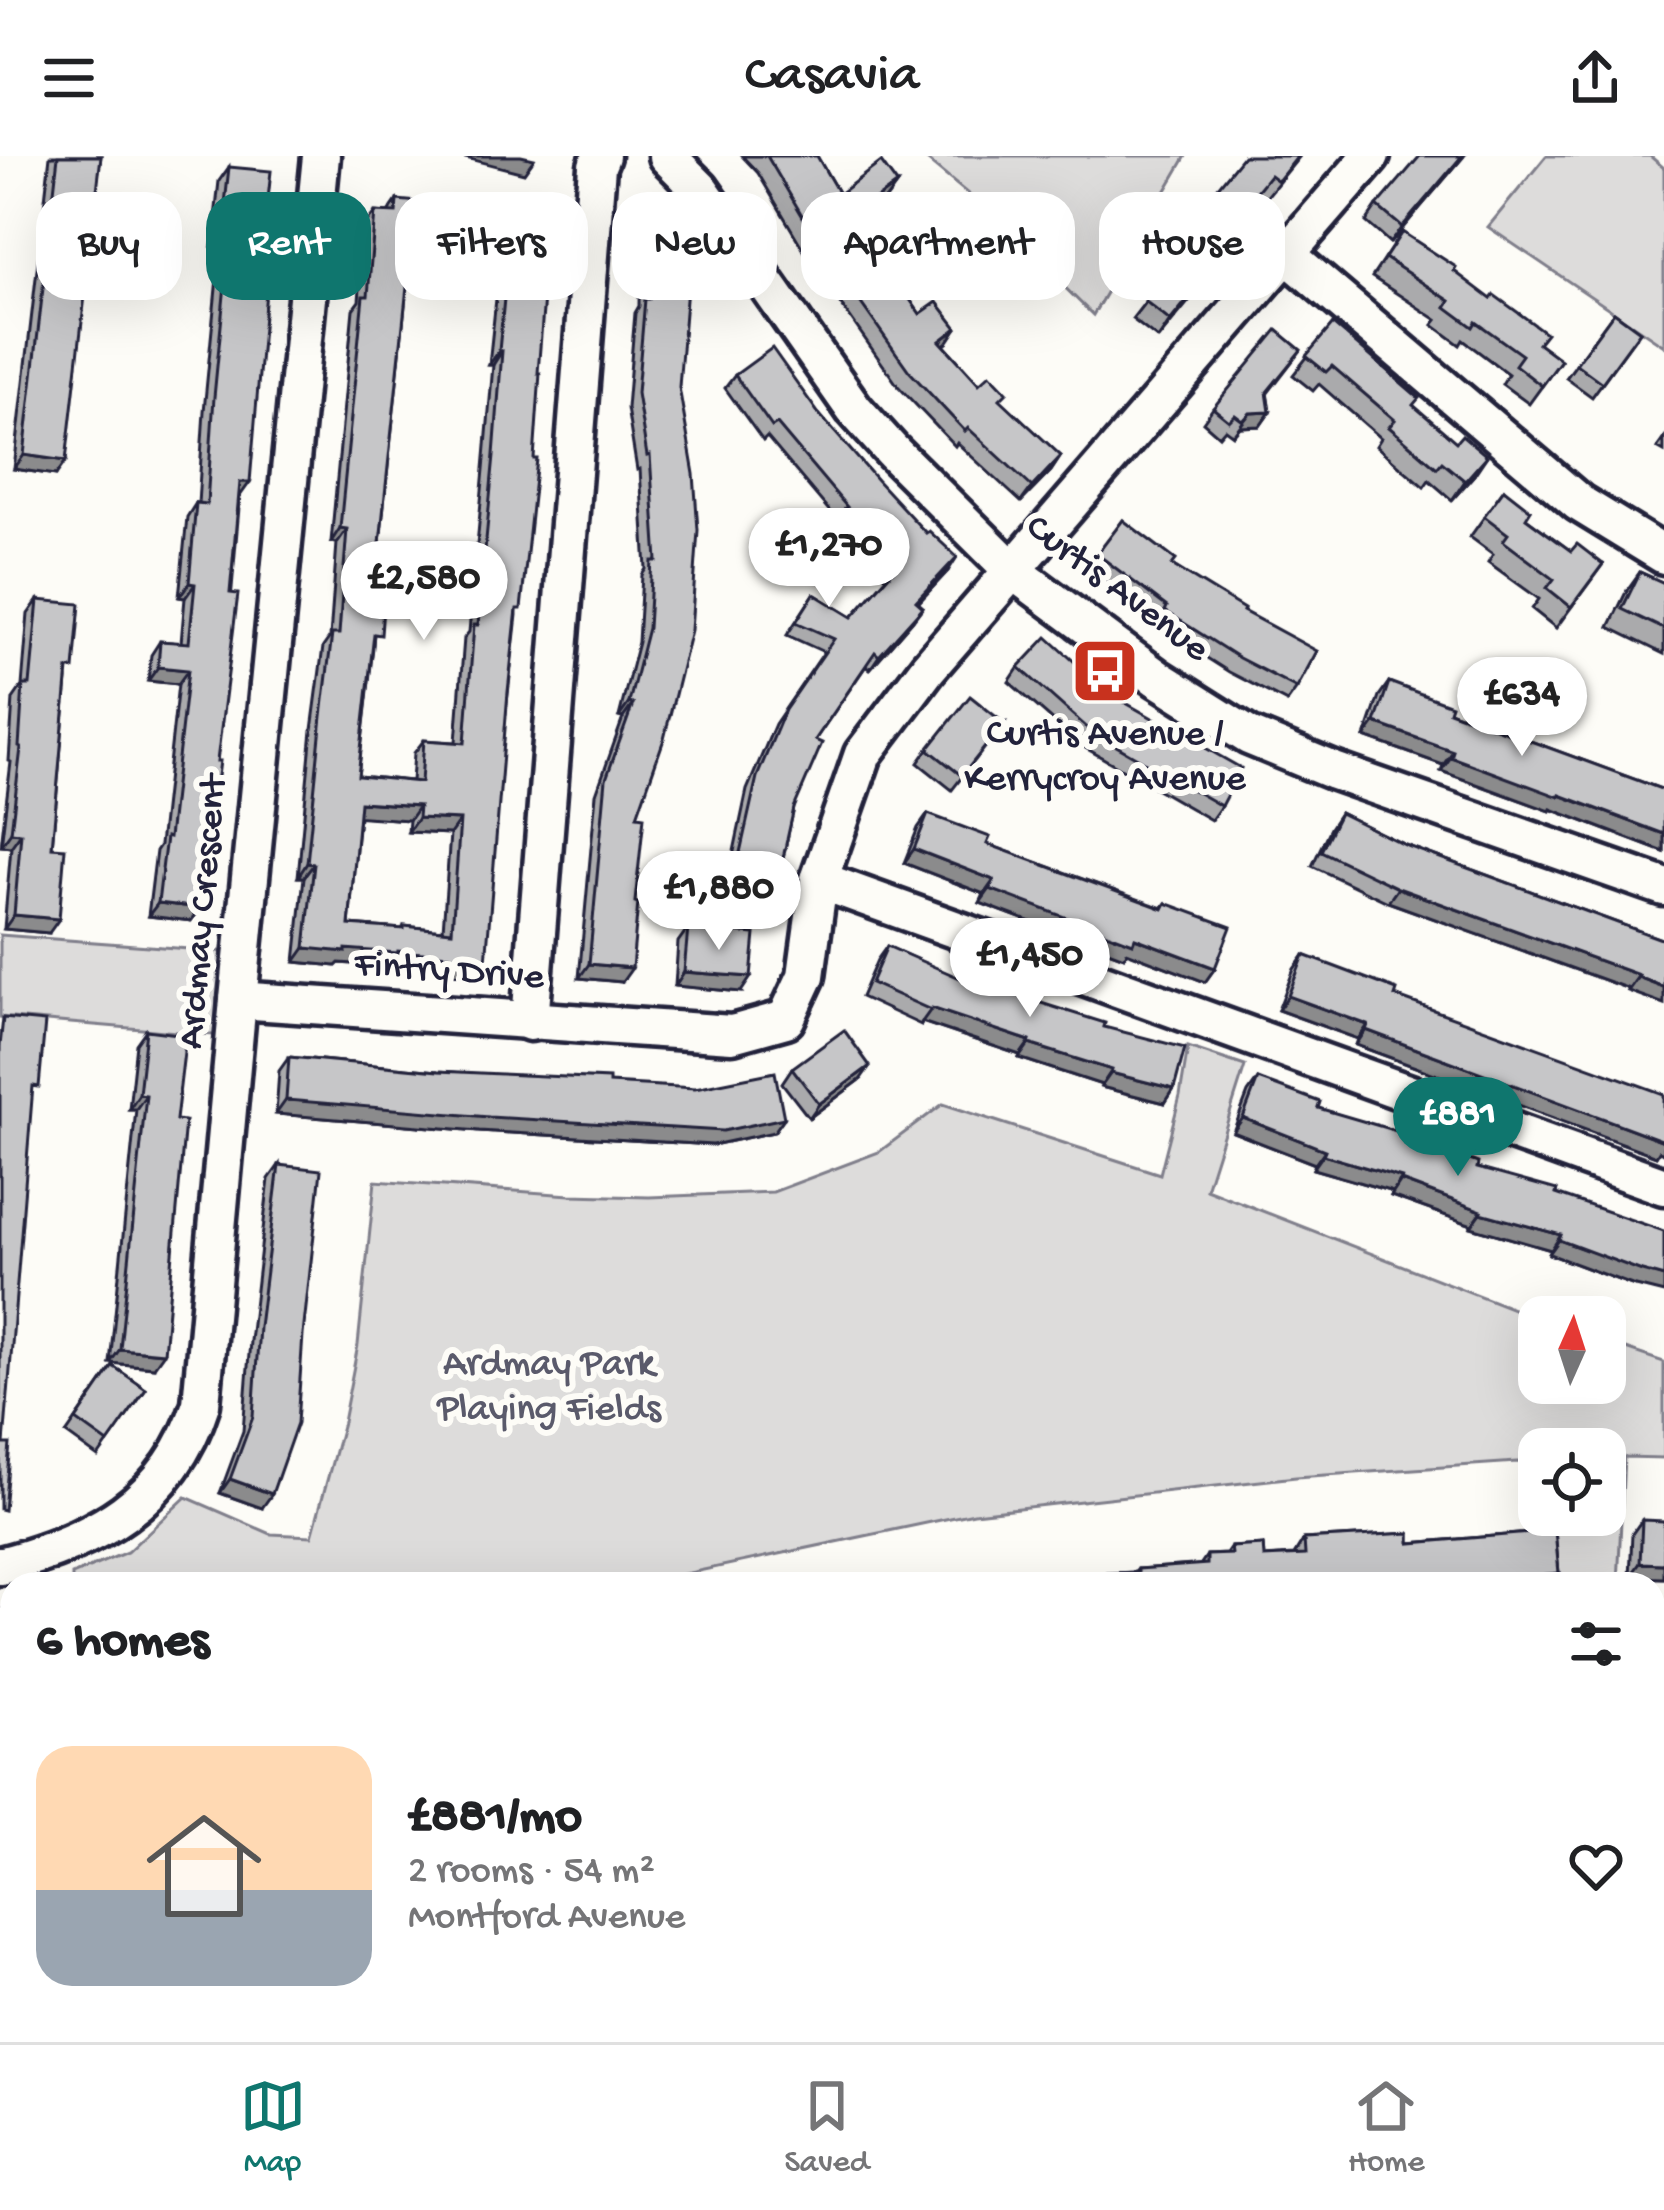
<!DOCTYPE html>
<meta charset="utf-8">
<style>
:root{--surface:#fff;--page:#f6f6f6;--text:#202124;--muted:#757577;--line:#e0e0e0;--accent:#0f766e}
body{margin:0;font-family:"Gochi Hand",sans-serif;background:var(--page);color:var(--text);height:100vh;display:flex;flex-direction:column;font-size:45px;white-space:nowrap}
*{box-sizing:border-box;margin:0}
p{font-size:39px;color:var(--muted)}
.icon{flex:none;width:66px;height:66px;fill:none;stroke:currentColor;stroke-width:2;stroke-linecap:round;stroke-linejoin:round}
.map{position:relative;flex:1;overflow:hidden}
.side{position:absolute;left:0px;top:1416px;width:1665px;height:471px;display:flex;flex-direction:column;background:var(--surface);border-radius:36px 36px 0 0;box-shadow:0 12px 48px #0002}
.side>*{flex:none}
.guide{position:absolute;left:36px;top:36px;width:1593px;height:108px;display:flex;gap:24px}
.needle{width:78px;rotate:3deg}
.fabs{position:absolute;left:1518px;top:1140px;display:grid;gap:24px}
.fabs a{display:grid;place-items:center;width:108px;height:108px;border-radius:24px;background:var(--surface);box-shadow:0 12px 48px #0002;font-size:60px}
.price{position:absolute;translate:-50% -102px;padding:0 27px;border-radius:42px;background:#fff;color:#222;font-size:39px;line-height:78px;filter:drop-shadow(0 3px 6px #0008)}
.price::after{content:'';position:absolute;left:50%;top:72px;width:36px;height:27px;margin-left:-18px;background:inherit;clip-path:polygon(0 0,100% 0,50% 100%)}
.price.selected{background:var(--accent);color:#fff}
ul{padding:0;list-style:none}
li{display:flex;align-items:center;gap:36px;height:300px;padding:0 36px}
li+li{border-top:3px solid var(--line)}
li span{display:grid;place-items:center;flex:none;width:336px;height:240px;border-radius:36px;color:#555}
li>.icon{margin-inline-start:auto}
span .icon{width:144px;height:144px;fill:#fffc;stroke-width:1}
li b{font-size:51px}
h2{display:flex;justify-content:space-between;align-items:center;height:144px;padding:0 36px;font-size:51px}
.chip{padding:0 42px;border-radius:36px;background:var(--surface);box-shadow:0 12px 48px #0002;font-size:42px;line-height:108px}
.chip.selected{background:var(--accent);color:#fff}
header{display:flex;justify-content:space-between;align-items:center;height:156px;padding:0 36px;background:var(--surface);font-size:54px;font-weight:600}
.dock{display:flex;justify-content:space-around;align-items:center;height:168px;border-top:3px solid var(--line);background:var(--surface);font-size:33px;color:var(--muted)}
.dock a{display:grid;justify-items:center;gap:6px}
.dock .selected{color:var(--accent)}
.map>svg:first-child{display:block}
.green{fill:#dddcdb;stroke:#807f8b;stroke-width:3}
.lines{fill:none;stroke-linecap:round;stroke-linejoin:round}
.minor-casing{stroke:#22223b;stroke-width:45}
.minor{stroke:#fdfcf7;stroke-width:36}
.wall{fill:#aaaaac;stroke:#22223b;stroke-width:3;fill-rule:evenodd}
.shaded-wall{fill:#8b8b8c;stroke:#22223b;stroke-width:3}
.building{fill:#c6c6c8;stroke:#22223b;stroke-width:3;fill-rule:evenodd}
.labels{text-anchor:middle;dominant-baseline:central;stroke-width:12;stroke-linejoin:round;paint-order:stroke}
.street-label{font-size:39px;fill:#22223b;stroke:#fdfcf7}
.poi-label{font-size:39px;fill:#22223b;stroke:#fdfcf7}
.park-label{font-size:39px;fill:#5a5a6b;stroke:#fdfcf7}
</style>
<header><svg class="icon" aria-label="menu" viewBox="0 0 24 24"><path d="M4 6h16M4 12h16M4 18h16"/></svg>Casavia<svg class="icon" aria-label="share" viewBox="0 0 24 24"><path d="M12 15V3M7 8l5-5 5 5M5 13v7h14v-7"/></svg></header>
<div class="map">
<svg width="1664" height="1886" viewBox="0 0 1664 1886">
<rect width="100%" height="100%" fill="#fdfcf7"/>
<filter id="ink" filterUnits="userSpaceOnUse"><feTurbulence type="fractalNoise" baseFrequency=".00833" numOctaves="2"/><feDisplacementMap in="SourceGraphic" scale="24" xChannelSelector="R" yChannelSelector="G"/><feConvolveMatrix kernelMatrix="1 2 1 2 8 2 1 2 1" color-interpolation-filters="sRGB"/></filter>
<g filter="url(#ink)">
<g class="green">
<path d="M922,0H1186L1093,159L979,47Z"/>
<path d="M1546,0H1650L1664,12V190L1488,71Z"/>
<path d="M0,779L229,796L224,880L0,861Z"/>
<path d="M1188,891L1245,910L1206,1033L1539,1163V1227H1605V1186L1664,1206V1302L1624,1301L1618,1428H1558L1549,1359H1605V1293H1539V1309L1517,1306L1296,1321L974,1357L637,1428H72V1419L127,1396L186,1341L271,1378L312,1380L343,1266L358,1189L375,1025L570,1039L649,1041L773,1036L879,996L943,948L1160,1018L1180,940Z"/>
<path d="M1653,1641H1664V1886H970L952,1876L1653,1875Z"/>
</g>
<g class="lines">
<defs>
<g id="minor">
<path d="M667,0L700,33L854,253L893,296L1013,415L1157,522L1249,580L1334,615L1664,731"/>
<path d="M1286,98L1579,347L1664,399"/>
<path d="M819,724L1664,1030"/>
<path d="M238,844L732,878L786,863L806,820L819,724L863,598L928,512L1371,0"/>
<path d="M530,866L597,10L601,0"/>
<path d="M0,1410C94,1386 170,1346 201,1248L238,844L321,0"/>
<path d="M1653,1472H1664"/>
<path d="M362,1886L368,1875"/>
<path d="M825,1886L874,1875"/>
</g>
</defs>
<use href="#minor" class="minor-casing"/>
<use href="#minor" class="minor"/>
</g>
<g class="wall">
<path d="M50,0H101L56,319L14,313Z"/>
<path d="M742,0H817L839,38L897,28L886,43L855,65L920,158L947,187L944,189L979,228L1001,245L1061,300L1051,315L1021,346L957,287L955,290L898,230L809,103L758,17Z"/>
<path d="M1300,0L1265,43L1257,37L1236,63L1241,67L1206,113L1210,116L1158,183L1132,163L1181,100L1171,92L1183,74Z"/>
<path d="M1464,0L1390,87L1366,66L1377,50Z"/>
<path d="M229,11L240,340L217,605L201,752L191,765L148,760L156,695L160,689L178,528L148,525L151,499L160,485L181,487L185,442L179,441L187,361L196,347L198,348L204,255L220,91L212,90L219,25Z"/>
<path d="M397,44L418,88H415L407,130L379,396L373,491L358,620L412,625L414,597L424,584L456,586L464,482L469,476L484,313L493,209H489L498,124H493L499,61L509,48L517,459L476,820L439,817L440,813L390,809L388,811L339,807L336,810L295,806L304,721H298L312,574L323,491L330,481L337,387L331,386L353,153L359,145L365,69L375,56L388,57ZM359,660L409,664L408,676L450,678L443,774L404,770L402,773L349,769Z"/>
<path d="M650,56L687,57L622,826L579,822L596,638L623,562L619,561L638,486L642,419L646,413L640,313L637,314L627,252L635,157L639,150L640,71Z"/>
<path d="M1402,76L1454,115L1539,188L1561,204L1529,248L1502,228L1508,218L1463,184L1460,189L1433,169L1437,164L1372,121Z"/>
<path d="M1614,156L1640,175L1592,241L1566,222Z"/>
<path d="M1333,168L1414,250L1474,319L1452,344L1429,324L1424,331L1376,290L1381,282L1319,228L1313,235L1293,219Z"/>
<path d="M1301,194L1267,238L1270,256L1260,270L1240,271L1233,279L1225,273L1219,280L1203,266L1213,252Z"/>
<path d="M735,219L819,258L948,415L918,447L913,464L870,513L866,510L815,584L794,652L777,729L768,742L726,733L747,634L775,568L824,496L787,479L814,438L852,461L886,422L836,366L837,364L767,281L763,285L725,232Z"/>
<path d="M1664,282V296L1657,292Z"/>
<path d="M1504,333L1526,362L1571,395L1603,408L1556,472L1532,453L1539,443L1488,406L1493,398L1470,381Z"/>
<path d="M1123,364L1172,409L1243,455L1297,532L1287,546L1229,516L1155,469L1157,465L1088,412Z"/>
<path d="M1640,416L1664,427V498L1609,471L1627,434Z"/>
<path d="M38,444L67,523L52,691L49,777L4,773L11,691L1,690L11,606L9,605L13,543L22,530L28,458Z"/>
<path d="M1019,511L1221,650L1211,664L1082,590L1009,526Z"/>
<path d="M1389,526L1449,555L1664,634V696L1551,653L1550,655L1441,615L1443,609L1365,581L1379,540Z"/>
<path d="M1004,567L952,634L918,607L928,593Z"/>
<path d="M1340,657L1405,689L1664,784L1628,835L1629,833L1388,746L1312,710L1330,672Z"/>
<path d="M928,658L987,688L1162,752L1166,747L1215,812L1205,826L1127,796L1124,801L980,747L984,738L904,707L918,672Z"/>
<path d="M688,772L741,836L675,830L678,786Z"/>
<path d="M887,790L960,823L963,818L1104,871L1174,933L1165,947L1101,931L1102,929L1019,902L1020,899L922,866L921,869L861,841L877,804Z"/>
<path d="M1304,799L1395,840L1659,995L1656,1000L1356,889L1358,883L1278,854L1294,813Z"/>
<path d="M146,874L176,964L154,1211L110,1207L136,953H129L136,888Z"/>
<path d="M289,901L438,915L609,927L784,962L774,976L713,989L479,975L276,958L279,915Z"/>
<path d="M792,912L860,924L809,962L782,927Z"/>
<path d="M1258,923L1318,952L1399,978L1477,1012L1556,1038L1632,1129L1549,1098L1551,1094L1471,1071L1472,1069L1391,1040L1393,1036L1313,1013L1315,1008L1233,976L1248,937Z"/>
<path d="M279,1009L262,1352L220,1337L243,1275L250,1185L269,1023Z"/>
<path d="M113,1210L146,1233L98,1301L66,1278Z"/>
<path d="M1642,1364L1664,1422L1630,1421L1632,1378Z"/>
<path d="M1555,1375L1559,1417L1551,1428H1025L1064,1424L1068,1419L1135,1416L1138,1413L1200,1409L1207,1399L1226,1398L1231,1391L1263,1389L1264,1401L1294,1399L1304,1383L1410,1377V1387Z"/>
<path d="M12,1805V1862L6,1861Z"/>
<path d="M66,1875H108L107,1886H61Z"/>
<path d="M270,1875H323L317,1884L314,1883L312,1886H263Z"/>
<path d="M421,1875H500L507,1886H432Z"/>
<path d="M556,1875H637L587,1886H558Z"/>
</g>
<g class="shaded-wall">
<path d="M458,0H521L534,3L524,17Z"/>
<path d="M1462,0H1464L1390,87L1402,71Z"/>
<path d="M897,28L886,43L841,75L852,60Z"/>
<path d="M416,74H428L418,88L407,87Z"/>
<path d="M222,76L230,77L220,91L212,90Z"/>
<path d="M503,110L507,111L498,124H493Z"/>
<path d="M1210,116L1198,134L1158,183L1170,165Z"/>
<path d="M957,172L947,187L929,199L940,185Z"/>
<path d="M499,195H502L493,209H489Z"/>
<path d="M1270,256L1260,270L1240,271L1233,279L1250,257Z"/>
<path d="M24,299L66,305L56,319L14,313Z"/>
<path d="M1061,300L1051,315L1021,346L1032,331Z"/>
<path d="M1487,300L1474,319L1452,344L1465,325Z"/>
<path d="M240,326H250L240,340H230Z"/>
<path d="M340,372L347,373L337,387L331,386Z"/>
<path d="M957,401L948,415L907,459L916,445Z"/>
<path d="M189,427L195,428L185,442L179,441Z"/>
<path d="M923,451L913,464L870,513L879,500Z"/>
<path d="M158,511L188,514L178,528L148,525Z"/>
<path d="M629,547L633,548L623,562L619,561Z"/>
<path d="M1375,567L1453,595L1443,609L1365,581Z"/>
<path d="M1451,601L1560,639L1664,678V696L1551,653L1550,655L1441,615Z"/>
<path d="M360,646L419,650L409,664L350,660Z"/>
<path d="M418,662L460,664L450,678L408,676Z"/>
<path d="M11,676L21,677L11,691L1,690Z"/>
<path d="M914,693L994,724L984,738L904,707Z"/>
<path d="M307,707L314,708L304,721H298Z"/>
<path d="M735,719L777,729L768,742L726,733Z"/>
<path d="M1398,732L1639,819L1629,833L1388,746Z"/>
<path d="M990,733L1135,782L1215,812L1205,826L1127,796L1124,801L980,747Z"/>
<path d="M158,747L201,752L191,765L148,760Z"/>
<path d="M14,759L59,763L49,777L4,773Z"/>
<path d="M305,792L398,795L449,799L440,813L339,807L336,810L295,806Z"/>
<path d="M449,803L486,806L476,820L439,817Z"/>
<path d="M589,808L632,812L622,826L579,822Z"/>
<path d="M684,816L751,821L741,836L675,830Z"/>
<path d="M1638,821L1664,831V848L1628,835Z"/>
<path d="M1288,840L1368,869L1358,883L1278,854Z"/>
<path d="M932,852L1030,885L1020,899L922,866Z"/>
<path d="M1366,874L1664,985V997L1659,995L1656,1000L1356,889Z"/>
<path d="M1029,888L1112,914L1102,929L1019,902Z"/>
<path d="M870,910L860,924L809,962L819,948Z"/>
<path d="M1111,917L1174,933L1165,947L1101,931Z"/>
<path d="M139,938L146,939L136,953H129Z"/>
<path d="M286,944L784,962L774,976L713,989L479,975L276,958Z"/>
<path d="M1243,962L1325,994L1315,1008L1233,976Z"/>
<path d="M1323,999L1402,1022L1393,1036L1313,1013Z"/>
<path d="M1401,1025L1482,1055L1472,1069L1391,1040Z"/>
<path d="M1481,1057L1561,1079L1551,1094L1471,1071Z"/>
<path d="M1559,1084L1664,1121V1137L1632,1129L1549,1098Z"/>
<path d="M120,1193L164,1197L154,1211L110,1207Z"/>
<path d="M230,1323L272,1338L262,1352L220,1337Z"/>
<path d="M1640,1407L1664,1408V1422L1630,1421Z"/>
<path d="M1559,1417L1551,1428H1444Z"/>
<path d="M0,1510H10L0,1524Z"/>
<path d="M1664,1556V1568L1653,1570V1557Z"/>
<path d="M572,1875H637L587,1886H564Z"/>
</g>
<g class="building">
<path d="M58,0H101L66,305L24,299Z"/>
<path d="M767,0H817L839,38L881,6L897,28L852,60L920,158L937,146L957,172L940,185L979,228L990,218L1007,236L1000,243L1061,300L1032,331L968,272L965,275L909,215L819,88Z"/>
<path d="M1243,0H1298L1278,25L1270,19L1235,62L1241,67L1205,112L1210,116L1170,165L1145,145L1195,83L1183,74Z"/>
<path d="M1420,0H1462L1402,71L1377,50Z"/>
<path d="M229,11L271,15L262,99H269L250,326H240L230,437L238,438L217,605H220L201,752L158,747L166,681L169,682L188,514L158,511L160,485L189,487L195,428L189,427L196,347L207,348L214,241L230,77L222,76Z"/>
<path d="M397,44L431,47L428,74H416L412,122L408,121L379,396H387L381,479L374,478L358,620L421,626L424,584L465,587L474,469H478L494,299L502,195H499L507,111L503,110L509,48L551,52L538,217H540L534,303H537L521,453H517L508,536L486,806L449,803V799L398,795V797L346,793V796L305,792L314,708L307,707L322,560L332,478H339L347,373L340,372L363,140H368L375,56L396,57ZM360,646L419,650L418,662L460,664L452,775L404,770V773L349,769Z"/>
<path d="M650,56L687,57V131L679,231L694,318L698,374L691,474L664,583L637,660L644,661L635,746L638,747L632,812L589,808L606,623L633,548L629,547L648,472L652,405H657L650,299L647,300L637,237L645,143H649Z"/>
<path d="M1402,76L1456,111L1454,115L1491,143L1494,139L1546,177L1538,187L1561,204L1542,230L1515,209L1522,199L1476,166L1473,171L1446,151L1450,145L1385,102Z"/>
<path d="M1614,156L1640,175L1602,227L1576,208Z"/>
<path d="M1333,168L1419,242L1413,249L1456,286L1462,279L1487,300L1465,325L1442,306L1437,312L1389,271L1395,264L1332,210L1326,216L1306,200Z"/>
<path d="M1277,174L1301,194L1267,236L1270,256L1250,257L1243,265L1235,259L1229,265L1213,252Z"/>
<path d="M772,192L819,258L877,324L926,377L929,375L957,401L916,445L923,451L879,500L875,496L815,584L822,587L794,652L777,729L735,719L757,621L785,554L834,483L796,466L814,438L852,461L897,410L845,352L847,351L777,268L772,271L735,219Z"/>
<path d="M1504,333L1531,354L1526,362L1571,395L1577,388L1603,408L1571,451L1547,432L1554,423L1503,385L1508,378L1484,360Z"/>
<path d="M1123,364L1176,404L1172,409L1244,453L1243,455L1317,495L1297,532L1239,502L1165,455L1167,451L1097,398Z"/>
<path d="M1640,416L1664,427V473L1622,453Z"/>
<path d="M38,444L80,448L74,513H68L52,691L65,692L59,763L14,759L21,677L11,676L21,592L19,591L23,529H30Z"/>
<path d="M1047,481L1110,538L1241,612L1221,650L1092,576L1019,511Z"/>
<path d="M1389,526L1451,549L1449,555L1664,634V678L1560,639L1559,641L1451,601L1453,595L1375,567Z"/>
<path d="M970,540L1004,567L962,620L928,593Z"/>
<path d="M1340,657L1405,689L1664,784V831L1638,821L1639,819L1398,732L1321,695Z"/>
<path d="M928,658L990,681L987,688L1163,753L1166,747L1231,771L1215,812L1135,782L1133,787L990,733L994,724L914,693Z"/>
<path d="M688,772L755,778L751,821L684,816Z"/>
<path d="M887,790L962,823L963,818L1026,839L1025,842L1105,867L1104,871L1185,892L1174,933L1111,917L1112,914L1029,888L1030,885L932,852L931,854L871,827Z"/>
<path d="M1304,799L1397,834L1395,840L1664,938V985L1366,874L1368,869L1288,840Z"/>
<path d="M3,862L45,866L39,931L33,930L4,1288H10L4,1354L0,1353V890Z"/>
<path d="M146,874L186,879L176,964L185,965L164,1197L120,1193L146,939L139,938Z"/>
<path d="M844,874L870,910L819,948L792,912Z"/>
<path d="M289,901L438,915L609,923V927L695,932L775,916L784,962L723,975L489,961L286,944Z"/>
<path d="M1258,923L1320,946L1318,952L1400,976L1399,978L1478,1007L1477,1012L1557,1034L1556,1038L1664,1075V1121L1642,1115L1559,1084L1561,1079L1481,1057L1482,1055L1401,1025L1402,1022L1323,999L1325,994L1243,962Z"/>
<path d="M279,1009L321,1014L303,1179L297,1267L272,1338L230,1323L253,1261L259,1171Z"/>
<path d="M113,1210L146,1233L108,1287L76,1264Z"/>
<path d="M1642,1364L1664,1365V1408L1640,1407Z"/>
<path d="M1555,1375L1559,1417L1444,1428H1025L1068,1424V1419L1138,1416V1413L1207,1408V1399L1232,1398L1231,1391L1263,1389L1264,1401L1305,1399L1304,1383L1410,1377V1387Z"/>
<path d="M987,1417L989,1428H964L963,1421Z"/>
<path d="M0,1453L12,1454L10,1510H0Z"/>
<path d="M1664,1512V1556L1653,1557V1513Z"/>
<path d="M0,1699H10L8,1748L0,1747Z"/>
<path d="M71,1875H108L107,1886H70Z"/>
<path d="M271,1875H318L312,1886H265Z"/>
<path d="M445,1875H500L509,1883L506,1886H456Z"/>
</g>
</g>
<defs>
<symbol id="bus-square" viewBox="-11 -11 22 22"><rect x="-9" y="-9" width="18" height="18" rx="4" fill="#c8321e" stroke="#fdfcf7"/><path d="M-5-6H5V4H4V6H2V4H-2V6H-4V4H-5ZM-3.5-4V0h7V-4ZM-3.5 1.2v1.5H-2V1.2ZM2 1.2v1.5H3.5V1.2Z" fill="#fff"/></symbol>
</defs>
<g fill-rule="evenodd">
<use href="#bus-square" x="1067" y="477" width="76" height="76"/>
</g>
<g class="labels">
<g class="street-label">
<text transform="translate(1116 434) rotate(37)">Curtis Avenue</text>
<text transform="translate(205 756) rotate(-85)">Ardmay Crescent</text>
<text transform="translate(449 817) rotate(4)">Fintry Drive</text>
</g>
<g class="poi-label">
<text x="1105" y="580">Curtis Avenue /<tspan x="1105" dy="45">Kerrycroy Avenue</tspan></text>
</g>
<g class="park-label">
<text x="549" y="1210">Ardmay Park<tspan x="549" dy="45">Playing Fields</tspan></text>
</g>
</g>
</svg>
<div class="fabs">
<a><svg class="needle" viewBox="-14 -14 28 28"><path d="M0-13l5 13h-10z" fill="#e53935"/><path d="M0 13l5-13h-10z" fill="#757577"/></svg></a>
<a><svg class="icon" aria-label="locate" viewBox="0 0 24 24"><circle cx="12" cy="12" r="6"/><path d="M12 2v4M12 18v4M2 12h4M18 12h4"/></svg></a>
</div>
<b class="price" style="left:829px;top:454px">£1,270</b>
<b class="price" style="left:424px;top:487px">£2,580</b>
<b class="price" style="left:1522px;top:603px">£634</b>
<b class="price" style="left:719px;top:797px">£1,880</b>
<b class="price" style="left:1030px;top:864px">£1,450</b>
<b class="price selected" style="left:1458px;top:1023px">£881</b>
<div class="guide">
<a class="chip">Buy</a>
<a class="chip selected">Rent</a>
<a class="chip">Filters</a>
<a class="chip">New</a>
<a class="chip">Apartment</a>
<a class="chip">House</a>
</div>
<section class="side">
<h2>6 homes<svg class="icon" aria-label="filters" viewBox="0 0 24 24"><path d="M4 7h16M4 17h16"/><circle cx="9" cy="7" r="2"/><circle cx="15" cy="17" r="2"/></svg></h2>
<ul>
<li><span style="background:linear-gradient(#ffd9b3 60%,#9aa5b1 0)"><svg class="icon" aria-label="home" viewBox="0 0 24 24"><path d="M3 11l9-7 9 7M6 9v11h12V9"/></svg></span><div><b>£881/mo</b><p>2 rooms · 54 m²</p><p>Montford Avenue</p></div><svg class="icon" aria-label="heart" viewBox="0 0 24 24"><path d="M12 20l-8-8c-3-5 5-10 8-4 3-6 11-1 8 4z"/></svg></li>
</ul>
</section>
</div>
<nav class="dock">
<a class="selected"><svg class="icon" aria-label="map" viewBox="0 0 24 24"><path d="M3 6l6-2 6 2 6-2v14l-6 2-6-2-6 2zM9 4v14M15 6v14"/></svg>Map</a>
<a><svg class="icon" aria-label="saved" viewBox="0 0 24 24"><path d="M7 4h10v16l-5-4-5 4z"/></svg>Saved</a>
<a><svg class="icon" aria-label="home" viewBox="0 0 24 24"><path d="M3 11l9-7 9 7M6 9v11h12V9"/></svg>Home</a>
</nav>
